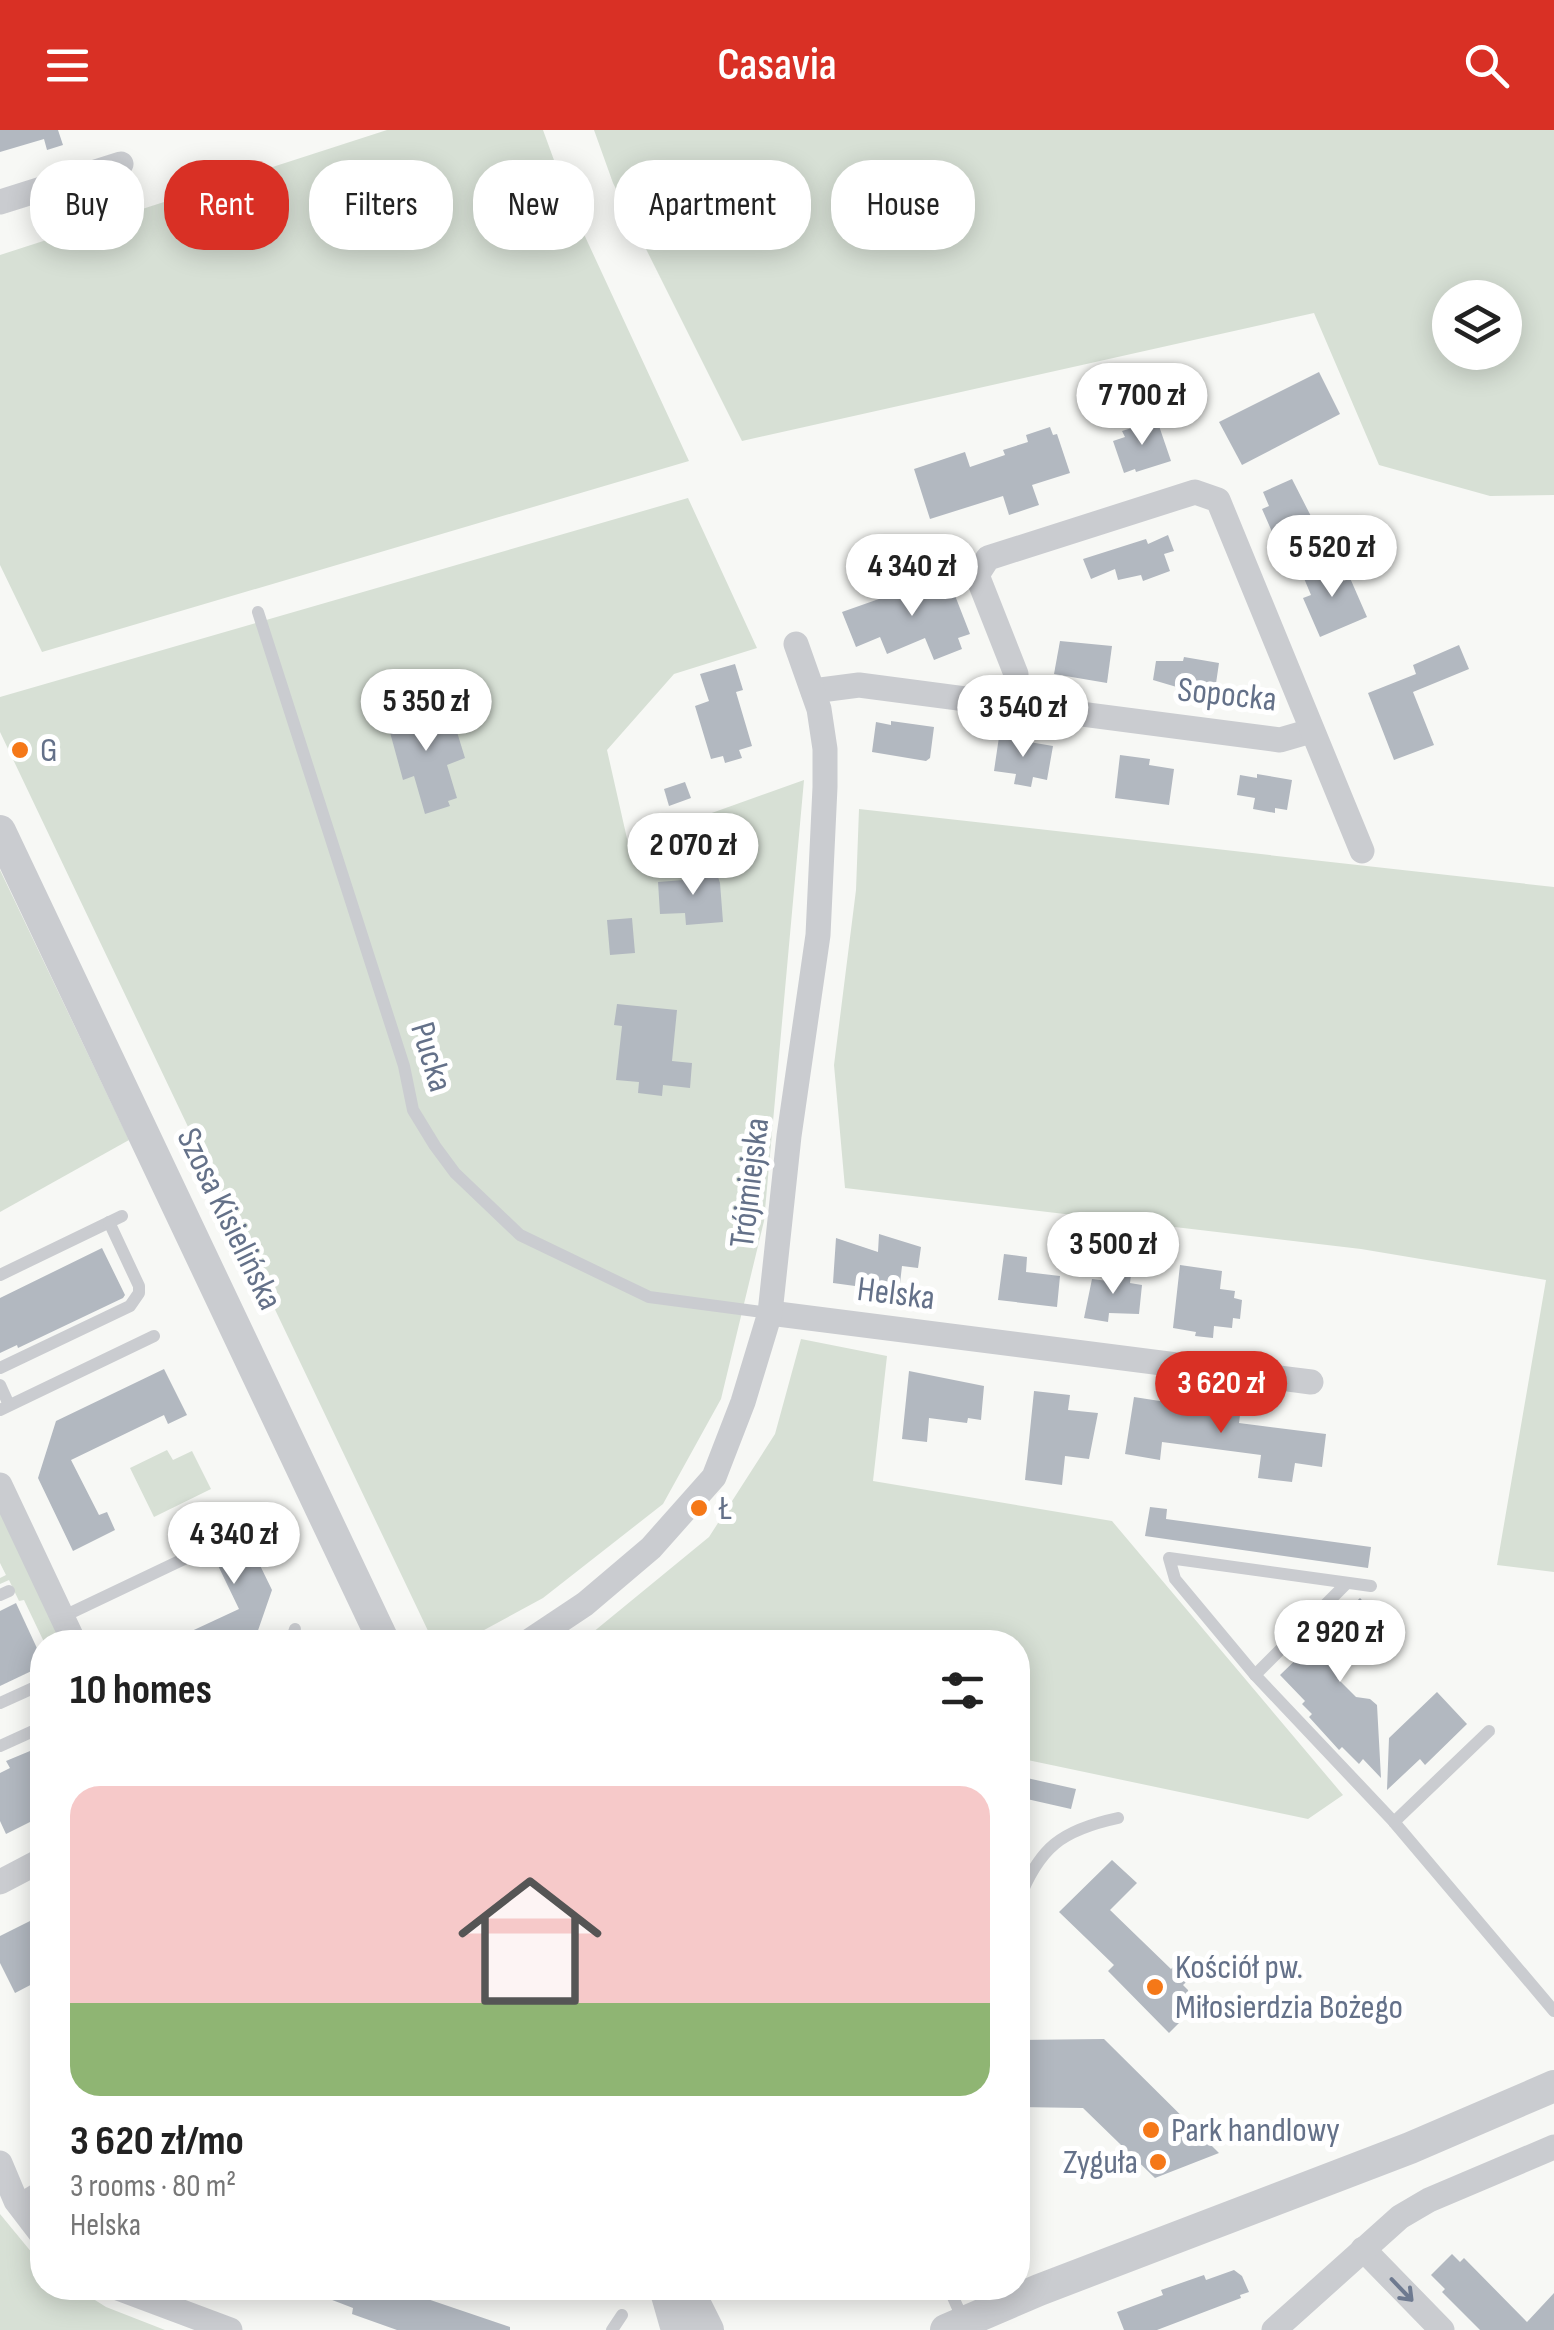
<!DOCTYPE html>
<meta charset="utf-8">
<style>
:root{--surface:#fff;--page:#f6f6f6;--text:#222;--muted:#767676;--accent:#d93025}
body{margin:0;font-family:"Sofia Sans Condensed",sans-serif;background:var(--page);color:var(--text);height:100vh;display:flex;flex-direction:column;font-size:38px;white-space:nowrap}
*{box-sizing:border-box;margin:0}
p{font-size:32px;color:var(--muted)}
.icon{flex:none;width:55px;height:55px;fill:none;stroke:currentColor;stroke-width:2;stroke-linecap:round;stroke-linejoin:round}
.map{position:relative;flex:1;overflow:hidden}
.drawer{position:absolute;left:30px;top:1500px;width:1000px;height:670px;display:flex;flex-direction:column;background:var(--surface);border-radius:40px;box-shadow:0 5px 25px #0003}
.drawer>*{flex:none}
.banner{position:absolute;left:30px;top:30px;width:1000px;height:90px;display:flex;gap:20px}
.controls{position:absolute;left:1432px;top:150px;display:grid;gap:20px}
.controls a{display:grid;place-items:center;width:90px;height:90px;border-radius:50%;background:var(--surface);box-shadow:0 5px 25px #0003;font-size:50px}
.price{position:absolute;translate:-50% -85px;padding:0 22px;border-radius:35px;background:#fff;color:#222;font-size:32px;line-height:65px;filter:drop-shadow(0 2px 5px #0008)}
.price::after{content:'';position:absolute;left:50%;top:60px;width:30px;height:22px;margin-left:-15px;background:inherit;clip-path:polygon(0 0,100% 0,50% 100%)}
.price.current{background:var(--accent);color:#fff}
ul{padding:0;list-style:none}
li{display:grid;align-content:center;gap:20px;height:530px;padding:0 40px}
li span{display:grid;place-items:center;height:310px;border-radius:30px;color:#555}
li>.icon{margin-inline-start:auto}
span .icon{width:180px;height:180px;fill:#fffc;stroke-width:1}
li b{font-size:42px}
h2{display:flex;justify-content:space-between;align-items:center;height:120px;padding:0 40px;font-size:42px}
.chip{padding:0 35px;border-radius:40px;background:var(--surface);box-shadow:0 5px 25px #0003;font-size:35px;line-height:90px}
.chip.current{background:var(--accent);color:#fff}
header{display:flex;justify-content:space-between;align-items:center;height:130px;padding:0 40px;background:var(--accent);color:#fff;font-size:45px;font-weight:600}
.map>svg:first-child{display:block}
.green{fill:#d7e0d5;fill-rule:evenodd}
.building{fill:#b2b8c0}
.lines{fill:none;stroke-linecap:round;stroke-linejoin:round}
.service{stroke:#caccd0;stroke-width:12}
.minor{stroke:#caccd0;stroke-width:25}
.tertiary{stroke:#caccd0;stroke-width:32}
.oneway{stroke:#6e7a90}
.poi-dot{fill:#f57818;stroke:#fff;stroke-width:4}
.labels{text-anchor:middle;dominant-baseline:central;stroke-width:10;stroke-linejoin:round;paint-order:stroke}
.street-label{font-size:35px;fill:#647189;stroke:#fff}
.poi-label{font-size:35px;fill:#647189;stroke:#fff;text-anchor:start}
</style>
<header><svg class="icon" aria-label="menu" viewBox="0 0 24 24"><path d="M4 6h16M4 12h16M4 18h16"/></svg>Casavia<svg class="icon" aria-label="search" viewBox="0 0 24 24"><circle cx="10" cy="10" r="6"/><path d="M15 15l6 6"/></svg></header>
<div class="map">
<svg width="1554" height="2200" viewBox="0 0 1554 2200">
<rect width="100%" height="100%" fill="#f7f8f5"/>
<g class="green">
<path d="M387,0H543L570,74L689,331L42,522L0,435V125Z"/>
<path d="M594,0H1554V365L1490,366L1379,335L1314,183L742,311L613,53ZM1450,168H1505V222H1450Z"/>
<path d="M688,368L757,518L674,544L607,620L628,713L804,650L764,1091L721,1269L663,1374L543,1468L462,1512L430,1505L0,602V567Z"/>
<path d="M859,679L1554,757V1442L1497,1435L1546,1150L1361,1119L845,1058L834,935L856,760Z"/>
<path d="M0,740L129,1010L0,1082Z"/>
<path d="M801,1209L887,1226L873,1351L1112,1391L1343,1665L1308,1689L1018,1628V1512H581L709,1407L775,1304Z"/>
<path d="M167,1320L173,1330L192,1321L211,1359L154,1387L130,1338Z"/>
<path d="M0,1380L61,1512H44L24,1470L19,1471L9,1450L0,1454V1448L6,1445L0,1433Z"/>
<path d="M0,2084L42,2135V2158H76L106,2177L165,2200H0Z"/>
</g>
<g class="building">
<path d="M0,0H58L63,15L47,20L44,9L0,22Z"/>
<path d="M1319,242L1340,284L1242,335L1219,292Z"/>
<path d="M1157,290L1171,331L1136,342L1135,339L1124,343L1113,311L1125,307L1122,301Z"/>
<path d="M1050,297L1053,305L1057,304L1070,343L1032,355L1039,375L1009,385L1003,366L930,389L914,339L965,322L970,337L1005,325L1003,320L1028,312L1026,305Z"/>
<path d="M1292,349L1319,402L1280,420L1262,379L1269,376L1263,362Z"/>
<path d="M1168,405L1174,421L1164,424L1170,441L1143,451L1141,445L1118,450L1115,439L1091,449L1083,429L1146,409L1148,414Z"/>
<path d="M1336,431L1344,451L1350,448L1367,487L1320,507L1303,468L1311,465L1303,446Z"/>
<path d="M947,445L970,504L958,508L962,519L934,530L925,508L887,524L880,507L856,517L842,482Z"/>
<path d="M1060,511L1112,516L1107,553L1054,544Z"/>
<path d="M1459,515L1469,539L1413,562L1434,615L1394,630L1368,563L1416,544L1413,535Z"/>
<path d="M1184,527L1219,533L1214,567L1179,563L1180,558L1153,550L1156,531H1183Z"/>
<path d="M735,534L743,560L736,562L752,616L739,620L742,628L725,633L723,626L711,629L695,576L709,571L700,544Z"/>
<path d="M411,570L416,589L439,583L442,592L453,589L465,628L447,635L457,668L448,671L450,676L425,684L414,646L403,650L388,595L393,593L388,577Z"/>
<path d="M891,591L934,597L930,628L926,631L872,622L876,592L891,595Z"/>
<path d="M999,607L1053,616L1047,650L1033,647L1031,657L1014,654L1016,644L994,641Z"/>
<path d="M1120,625L1150,629L1149,635L1174,639L1169,675L1115,668Z"/>
<path d="M1257,644L1292,650L1287,680L1275,678V683L1253,679L1255,668L1237,665L1240,645L1257,648Z"/>
<path d="M685,652L691,668L669,676L664,659Z"/>
<path d="M716,741L720,753L723,792L686,795L685,783L660,784L658,752L684,750V743Z"/>
<path d="M632,788L635,823L610,825L607,790Z"/>
<path d="M617,874L677,880L672,931L692,933L690,958L663,955L662,966L638,963L639,952L616,950L622,896L614,895Z"/>
<path d="M879,1104L921,1117L918,1138L902,1136L899,1162L833,1153L836,1108L878,1122Z"/>
<path d="M102,1118L125,1165L123,1168L18,1218L17,1215L0,1223V1168Z"/>
<path d="M1004,1124L1027,1127L1026,1142L1060,1146L1057,1177L998,1170Z"/>
<path d="M1180,1135L1222,1141L1220,1159L1235,1161L1234,1168L1242,1170L1240,1189L1233,1188L1232,1198L1214,1196L1213,1208L1195,1206L1196,1202L1173,1198Z"/>
<path d="M1109,1142L1131,1145L1130,1153L1142,1155L1139,1184L1109,1183L1108,1192L1084,1188L1092,1149L1108,1151Z"/>
<path d="M164,1239L187,1285L168,1294L164,1285L71,1330L99,1385L107,1382L115,1400L73,1421L38,1348L56,1291Z"/>
<path d="M909,1241L984,1256L981,1290L968,1288L967,1293L929,1288L927,1312L902,1309Z"/>
<path d="M1034,1261L1070,1265L1068,1280L1098,1283L1089,1329L1065,1326L1062,1355L1025,1350Z"/>
<path d="M1134,1267L1192,1276L1193,1271L1217,1274L1216,1280L1240,1285L1239,1293L1326,1304L1322,1337L1295,1333L1292,1352L1258,1348L1261,1325L1162,1312L1160,1330L1125,1324Z"/>
<path d="M1150,1377L1167,1379L1166,1389L1371,1417L1368,1438L1145,1406Z"/>
<path d="M237,1388L272,1460L254,1512H168L239,1479L212,1423L203,1427L194,1409Z"/>
<path d="M1360,1468L1386,1496L1362,1518L1365,1522L1337,1548L1356,1567L1370,1569L1377,1575L1381,1648L1363,1629L1359,1634L1342,1617L1339,1620L1309,1587L1312,1584L1302,1574L1305,1571L1280,1545Z"/>
<path d="M16,1473L42,1529V1536L0,1556V1481Z"/>
<path d="M1437,1562L1467,1594L1425,1635L1420,1629L1387,1660L1389,1608Z"/>
<path d="M42,1616V1686L6,1704L0,1691V1643L10,1638L6,1631Z"/>
<path d="M1018,1646L1076,1659L1071,1679L1018,1667Z"/>
<path d="M1112,1730L1137,1753L1110,1780L1171,1839L1185,1825L1199,1840L1183,1855L1188,1860L1189,1872L1194,1878L1169,1903L1108,1841L1114,1835L1059,1782Z"/>
<path d="M42,1785V1849L15,1863L0,1833V1806Z"/>
<path d="M1104,1909L1219,2023L1155,2048L1083,1978L1018,1977V1910Z"/>
<path d="M1452,2124L1460,2132L1464,2128L1527,2192L1554,2163V2200H1480L1442,2162L1445,2159L1431,2145Z"/>
<path d="M1234,2140L1242,2146L1249,2162L1240,2165L1241,2168L1157,2200H1124L1117,2182L1163,2165L1161,2160L1204,2145L1206,2150Z"/>
<path d="M301,2158H395L510,2197V2200H397L352,2184L353,2178Z"/>
</g>
<g class="lines">
<g class="service">
<path d="M258,482L404,936L413,980L435,1016L455,1043L520,1105L649,1167L770,1183"/>
<path d="M0,1145L122,1086"/>
<path d="M0,1238L130,1176L139,1163V1156L109,1092"/>
<path d="M0,1255L9,1275"/>
<path d="M0,1280L154,1206"/>
<path d="M1371,1456L1169,1428L1175,1449L1255,1545L1394,1692L1554,1881"/>
<path d="M0,1465L9,1461"/>
<path d="M62,1487L186,1428"/>
<path d="M291,1512L295,1499"/>
<path d="M1255,1545L1347,1453"/>
<path d="M0,1573L42,1554"/>
<path d="M0,1616L42,1597"/>
<path d="M1394,1692L1489,1601"/>
<path d="M1018,1772C1039,1717 1062,1700 1118,1688"/>
<path d="M16,2071L42,2055"/>
<path d="M949,2158L964,2192"/>
<path d="M612,2200L622,2185"/>
</g>
<g class="minor">
<path d="M0,72L121,34"/>
<path d="M813,561L859,555L1280,610L1311,601"/>
<path d="M1016,574V544L977,445L988,428L1195,362L1218,370L1362,721"/>
<path d="M770,1183L1311,1252"/>
<path d="M0,1355L74,1512"/>
<path d="M528,1512L585,1474L651,1418L714,1347L743,1272L770,1183L789,1006L818,805L825,657V619L819,579L796,514"/>
<path d="M0,1752L42,1730"/>
<path d="M0,2033L16,2071L42,2105"/>
<path d="M1363,2119L1442,2200"/>
<path d="M118,2158L230,2200"/>
<path d="M1274,2200L1400,2087L1429,2070L1554,2017"/>
</g>
<g class="tertiary">
<path d="M0,701L384,1512"/>
<path d="M665,2158L677,2200"/>
<path d="M684,2158L691,2166L708,2200"/>
<path d="M946,2200L1039,2160L1410,2018L1554,1956"/>
</g>
</g>
<defs><path id="oneway-shaft" d="M-6 0H5M1.5-3L5.5 0L1.5 3" fill="none" stroke-width="1.6" stroke-linecap="round" stroke-linejoin="round" transform="scale(2.5)"/></defs>
<use class="oneway" href="#oneway-shaft" transform="translate(1402 2160) rotate(46)"/>
<g class="poi-dot">
<circle cx="20" cy="620" r="10"/>
<circle cx="699" cy="1378" r="10"/>
<circle cx="1155" cy="1857" r="10"/>
<circle cx="1151" cy="2000" r="10"/>
<circle cx="1158" cy="2032" r="10"/>
</g>
<g class="labels">
<g class="street-label">
<text transform="translate(1227 565) rotate(6)">Sopocka</text>
<text transform="translate(431 927) rotate(73)">Pucka</text>
<text transform="translate(750 1053) rotate(-83)">Trójmiejska</text>
<text transform="translate(229 1089) rotate(64)">Szosa Kisielińska</text>
<text transform="translate(896 1164) rotate(7)">Helska</text>
</g>
<g class="poi-label">
<text x="40" y="620">G</text>
<text x="719" y="1378">Ł</text>
<text x="1175" y="1837">Kościół pw.<tspan x="1175" dy="40">Miłosierdzia Bożego</tspan></text>
<text x="1171" y="2000">Park handlowy</text>
<text x="1138" y="2032" text-anchor="end">Zyguła</text>
</g>
</g>
</svg>
<div class="controls">
<a><svg class="icon" aria-label="layers" viewBox="0 0 24 24"><path d="M12 4l9 5-9 5-9-5zM3 14l9 5 9-5"/></svg></a>
</div>
<b class="price" style="left:1142px;top:318px">7 700 zł</b>
<b class="price" style="left:1332px;top:470px">5 520 zł</b>
<b class="price" style="left:912px;top:489px">4 340 zł</b>
<b class="price" style="left:426px;top:624px">5 350 zł</b>
<b class="price" style="left:1023px;top:630px">3 540 zł</b>
<b class="price" style="left:693px;top:768px">2 070 zł</b>
<b class="price" style="left:1113px;top:1167px">3 500 zł</b>
<b class="price current" style="left:1221px;top:1306px">3 620 zł</b>
<b class="price" style="left:234px;top:1457px">4 340 zł</b>
<b class="price" style="left:1340px;top:1555px">2 920 zł</b>
<div class="banner">
<a class="chip">Buy</a>
<a class="chip current">Rent</a>
<a class="chip">Filters</a>
<a class="chip">New</a>
<a class="chip">Apartment</a>
<a class="chip">House</a>
</div>
<section class="drawer">
<h2>10 homes<svg class="icon" aria-label="filters" viewBox="0 0 24 24"><path d="M4 7h16M4 17h16"/><circle cx="9" cy="7" r="2"/><circle cx="15" cy="17" r="2"/></svg></h2>
<ul>
<li><span style="background:linear-gradient(#f6c9c9 70%,#8fb573 0)"><svg class="icon" aria-label="home" viewBox="0 0 24 24"><path d="M3 11l9-7 9 7M6 9v11h12V9"/></svg></span><div><b>3 620 zł/mo</b><p>3 rooms · 80 m²</p><p>Helska</p></div></li>
</ul>
</section>
</div>
